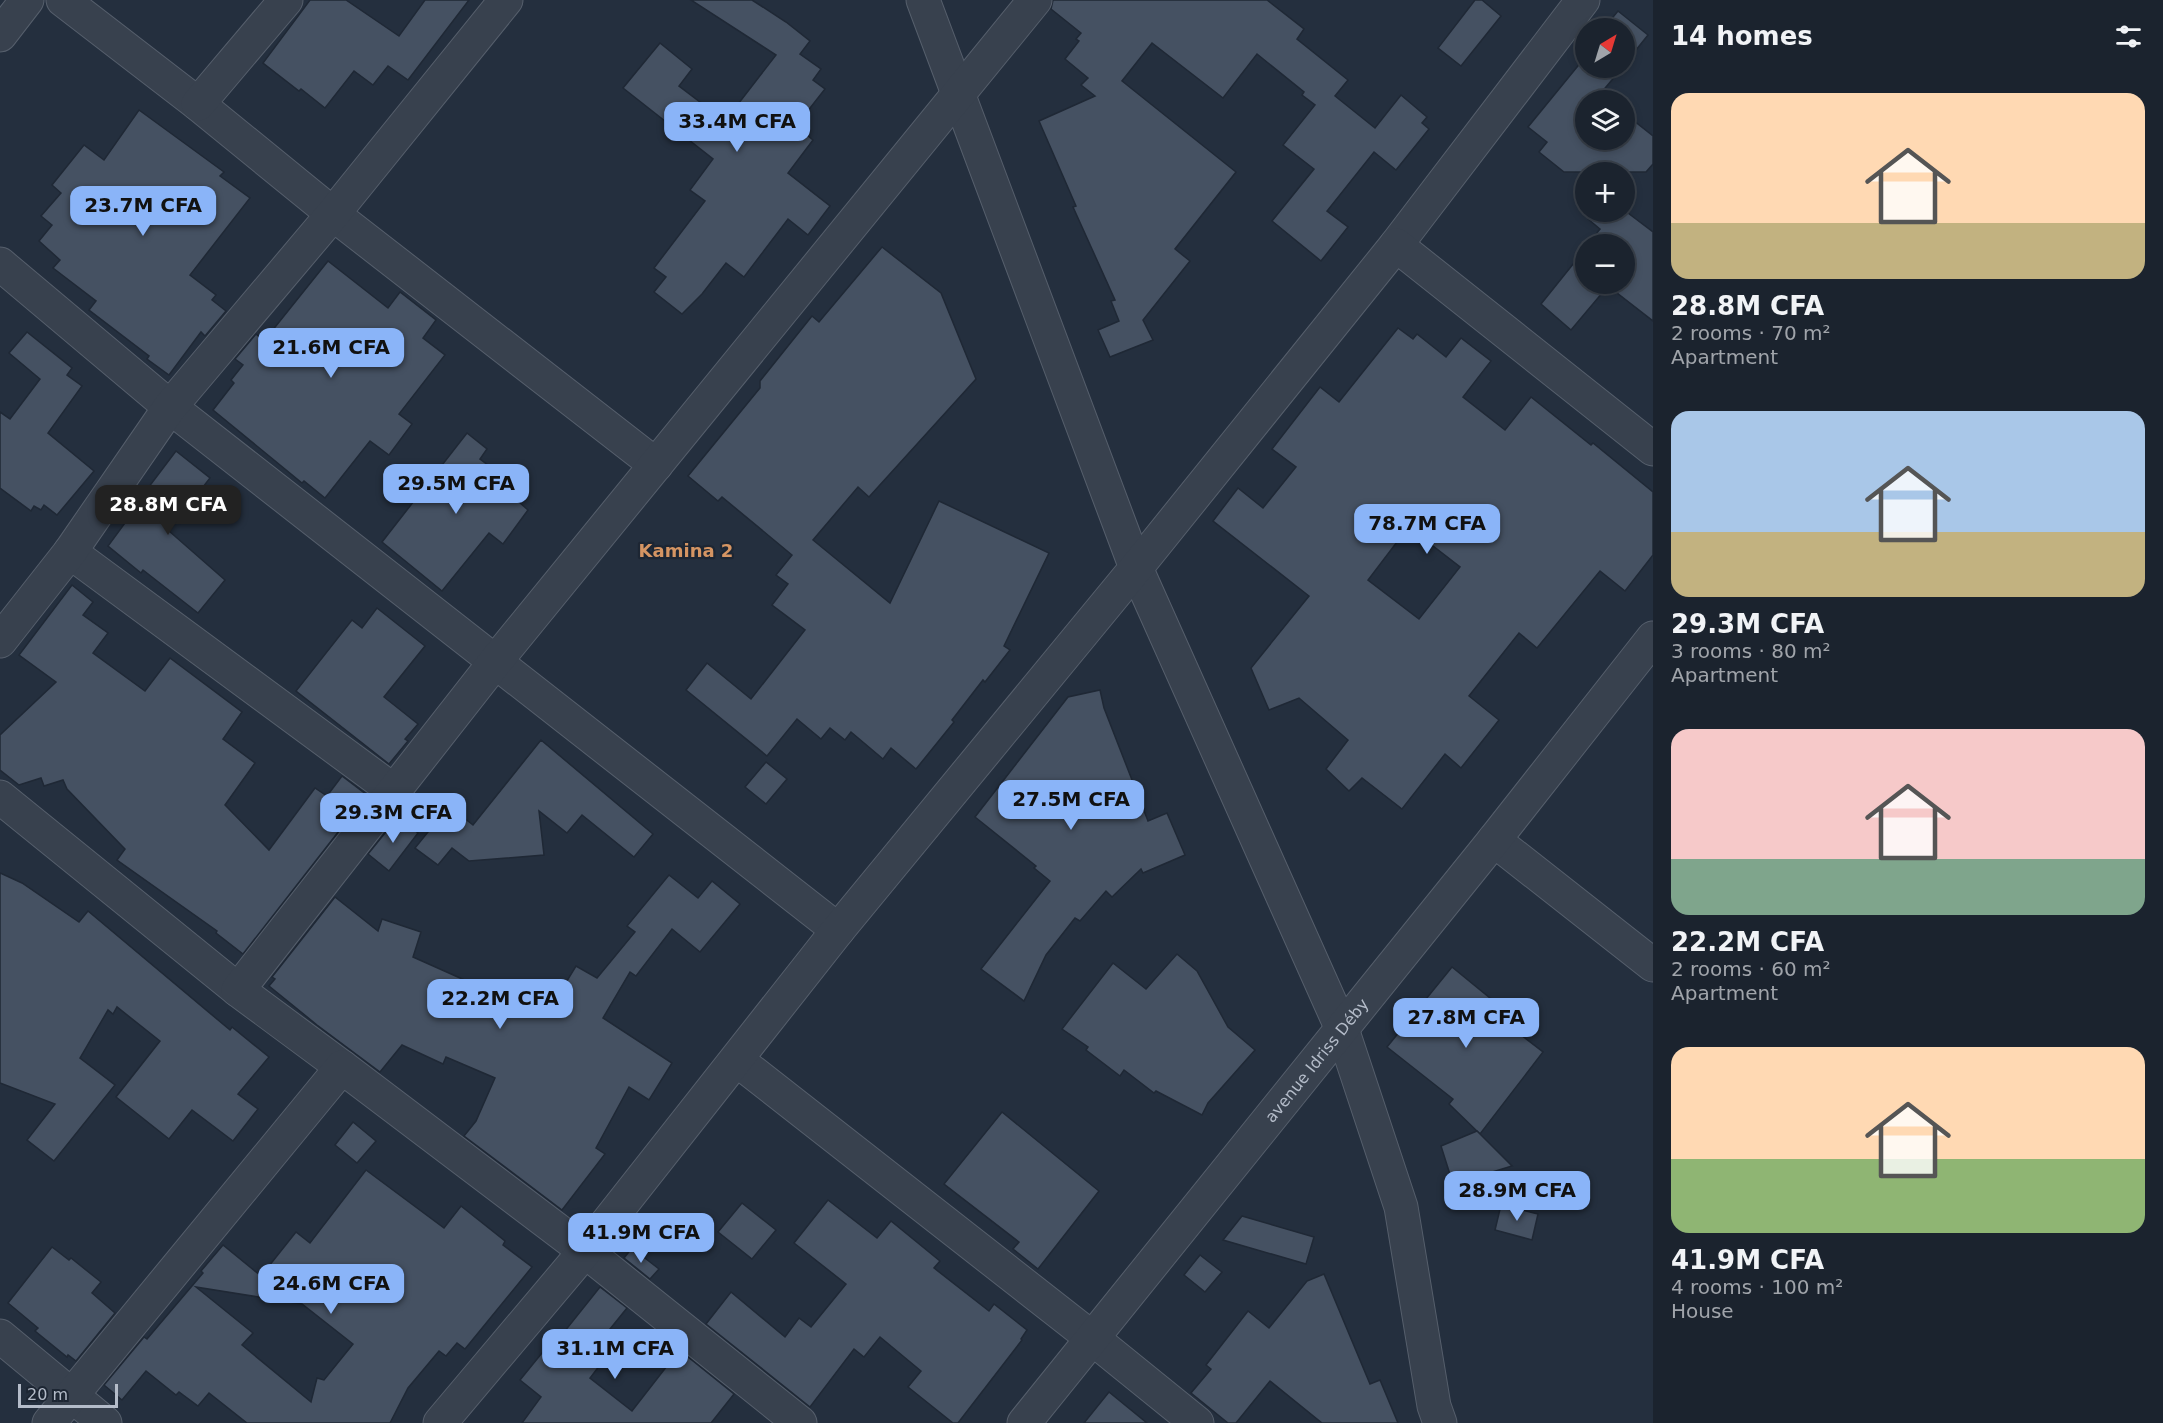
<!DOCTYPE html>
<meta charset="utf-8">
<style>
:root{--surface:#1b232e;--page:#282f3a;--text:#f1f3f6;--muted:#a0a4aa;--line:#39404a;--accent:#8ab4f8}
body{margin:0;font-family:"DejaVu Sans",sans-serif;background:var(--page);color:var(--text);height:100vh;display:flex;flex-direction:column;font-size:22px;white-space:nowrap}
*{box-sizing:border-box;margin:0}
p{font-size:20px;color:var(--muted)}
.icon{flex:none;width:33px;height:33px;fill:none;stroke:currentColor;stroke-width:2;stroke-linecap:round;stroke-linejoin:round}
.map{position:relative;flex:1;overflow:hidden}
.sheet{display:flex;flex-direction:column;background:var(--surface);width:510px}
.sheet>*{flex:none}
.needle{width:39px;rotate:38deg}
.buttons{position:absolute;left:1575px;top:18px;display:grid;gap:12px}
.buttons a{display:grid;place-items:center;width:60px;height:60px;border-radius:50%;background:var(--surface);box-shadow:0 3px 9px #0003,0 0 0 2px var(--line);font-size:30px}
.scale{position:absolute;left:18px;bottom:15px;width:100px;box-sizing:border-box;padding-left:6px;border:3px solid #b4bcc9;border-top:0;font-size:16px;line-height:21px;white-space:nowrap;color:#b4bcc9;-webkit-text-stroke:4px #1d2633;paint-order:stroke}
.price{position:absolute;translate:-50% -51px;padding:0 14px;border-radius:12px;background:var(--accent);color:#111;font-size:20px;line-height:39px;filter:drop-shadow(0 2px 3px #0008)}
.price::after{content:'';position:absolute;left:50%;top:36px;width:18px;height:14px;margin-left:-9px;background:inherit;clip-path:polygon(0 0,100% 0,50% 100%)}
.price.selected{background:#222;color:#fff}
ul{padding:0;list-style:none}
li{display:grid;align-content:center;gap:12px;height:318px;padding:0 18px}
li span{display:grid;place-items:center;height:186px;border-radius:18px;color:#555}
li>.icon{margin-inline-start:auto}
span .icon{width:108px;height:108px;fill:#fffc;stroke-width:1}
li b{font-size:26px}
h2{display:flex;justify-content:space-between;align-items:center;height:72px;padding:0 18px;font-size:26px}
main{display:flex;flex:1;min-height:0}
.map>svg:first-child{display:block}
.building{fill:#455162;stroke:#1f2835;stroke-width:1.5;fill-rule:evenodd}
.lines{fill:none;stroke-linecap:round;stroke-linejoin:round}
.minor-casing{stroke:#565f6c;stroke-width:35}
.minor{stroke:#38414e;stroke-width:33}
.labels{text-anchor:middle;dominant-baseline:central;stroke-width:4.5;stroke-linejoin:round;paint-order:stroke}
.street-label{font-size:16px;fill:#b4bcc9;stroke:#1d2633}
.neighbourhood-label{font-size:18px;font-weight:bold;fill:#d59563;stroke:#1d2633}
</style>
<main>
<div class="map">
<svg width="1653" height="1423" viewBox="0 0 1653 1423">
<rect width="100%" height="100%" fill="#242f3e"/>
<g class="building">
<path d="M310,0H346L399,36L425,0H469L408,80L388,66L373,85L354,71L325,108L301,89L299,91L263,63Z"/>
<path d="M691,0H752L786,22L810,41L800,54L821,69L813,80L825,89L796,126L813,140L788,173L830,206L808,235L788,219L744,277L726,263L702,294L682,314L654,292L666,277L654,268L705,201L690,190L713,159L623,88L660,43L692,69L679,86L725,121L776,55Z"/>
<path d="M1053,0H1267L1304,29L1297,39L1348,80L1335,96L1375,128L1401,95L1427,117L1422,123L1429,129L1396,170L1374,152L1327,211L1348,227L1321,261L1272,221L1314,169L1283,145L1315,105L1302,95L1304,92L1257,54L1223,98L1152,43L1122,81L1236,172L1175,249L1190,261L1143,320L1153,340L1110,357L1098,330L1119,321L1111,301L1115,300L1073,207L1076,206L1039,121L1095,96L1081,85L1088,78L1065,59L1079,41L1076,39L1081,33L1051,9Z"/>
<path d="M1475,0H1482L1501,16L1461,66L1438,48Z"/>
<path d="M1618,11L1648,35L1624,65V28H1604Z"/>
<path d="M1586,56V68H1622L1601,93L1610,100H1586V140H1624V113L1653,136V164L1646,172H1564L1539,152L1547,142L1528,127Z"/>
<path d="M139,110L224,172L220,176L250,198L190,275L216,295L212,300L226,311L205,336L201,332L169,375L147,359L149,356L89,310L96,301L53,268L60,260L39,241L52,225L41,216L61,193L52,185L84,145L104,160Z"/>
<path d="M1624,210L1653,232V321L1608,286L1571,330L1541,304L1586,248V284H1624V244H1588L1600,229L1588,219L1594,212H1624Z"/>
<path d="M882,247L941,293L976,379L869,497L858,487L813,540L890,603L939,501L1049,553L1004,646L1010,650L985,682L983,680L952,720L954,722L916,769L891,748L883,759L851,732L845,740L830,728L821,739L797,719L767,756L686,690L707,663L751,699L805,630L772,605L788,584L776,575L792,555L722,497L718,501L688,476L760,388V381L812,316L819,322Z"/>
<path d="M328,261L388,308L400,292L436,320L423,338L445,355L399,414L412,424L389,455L370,441L325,498L304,481L302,483L213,410L234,383L231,380L243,365L235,359L256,334L264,341Z"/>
<path d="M1398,328L1413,339L1417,334L1446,357L1461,338L1491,361L1463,397L1505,430L1531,397L1591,445L1593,443L1653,492V555L1625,591L1600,571L1537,648L1519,633L1469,696L1499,720L1461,768L1445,754L1402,809L1362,778L1349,791L1326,769L1348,740L1299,698L1269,710L1251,668L1309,596L1213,521L1238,488L1263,508L1296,467L1272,449L1320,387L1339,402ZM1415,532L1460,567L1419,619L1368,580L1400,538L1406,542Z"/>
<path d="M27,332L72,368L67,375L82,386L48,433L94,471L57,515L44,505L41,510L34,506L31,511L0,488V412L10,419L40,379L9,353Z"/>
<path d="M467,433L487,449L480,459L516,486L510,494L528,510L503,544L489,533L442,591L382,542Z"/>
<path d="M176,451L210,478L169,531L225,580L198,613L143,570L141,573L108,546L150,489L148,488Z"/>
<path d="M72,585L93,602L83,615L108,633L93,653L145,691L170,658L242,712L223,739L255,763L225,805L269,850L315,788L327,796L342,776L367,795L243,954L216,933L217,931L117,860L125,849L67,789L63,780L44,786L41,778L19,785L0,770V735L56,682L19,655Z"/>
<path d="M377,608L425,646L384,697L418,724L405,739L408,741L389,764L296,691L352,620L362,628Z"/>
<path d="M1100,690L1104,708L1148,821L1167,813L1185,855L1143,873L1141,869L1112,897L1106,891L1080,921L1075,918L1046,955L1024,1001L981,969L1050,881L1034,868L1036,866L975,817L1068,697Z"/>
<path d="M541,740L653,834L634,857L582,815L567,833L539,811L544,855L469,861L452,848L438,865L415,848L449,806L473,825Z"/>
<path d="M766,762L787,779L766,804L745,787Z"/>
<path d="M398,817L418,833L389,871L368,854Z"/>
<path d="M0,873L22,883L79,922L88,911L230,1030L232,1027L269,1057L238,1094L258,1109L233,1141L192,1110L169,1139L116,1097L160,1041L117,1007L113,1014L108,1010L80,1058L115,1085L54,1161L27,1140L55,1104L0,1083Z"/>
<path d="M669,875L698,898L712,881L740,904L700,952L672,929L636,976L630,972L603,1018L672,1063L649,1100L629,1087L596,1148L605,1154L562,1210L464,1136L476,1121L495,1078L446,1057L443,1064L402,1045L380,1072L317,1025L269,986L275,979L272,977L335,897L378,931L382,919L421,932L413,957L478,986L476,991L522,1013L539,983L559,994L576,966L597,978L635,932L627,926Z"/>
<path d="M1177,954L1197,971L1228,1027L1255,1050L1208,1103L1202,1115L1156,1091L1154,1093L1124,1070L1120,1076L1086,1050L1088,1047L1062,1029L1113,963L1146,989Z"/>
<path d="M1452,967L1496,1003L1490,1011L1543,1052L1480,1134L1449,1104L1453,1099L1387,1047Z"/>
<path d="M1002,1112L1099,1191L1038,1269L1013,1249L1019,1242L944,1184Z"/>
<path d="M353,1122L376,1141L357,1163L335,1145Z"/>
<path d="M1477,1131L1512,1166L1453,1184L1441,1146Z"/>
<path d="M366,1170L444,1228L461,1206L505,1241L503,1245L532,1267L465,1349L457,1343L446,1356L439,1351L408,1388L390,1423H247L209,1393L198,1406L179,1392L176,1395L146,1371L122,1400L104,1385L144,1337L147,1339L203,1273L201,1271L223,1245L261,1276L296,1232L310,1243ZM196,1287L302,1304L353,1344L324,1380L317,1378L311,1402L242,1345L253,1333Z"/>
<path d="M828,1200L877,1238L891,1221L940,1261L934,1268L989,1311L994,1304L1027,1330L1021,1339L1022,1340L958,1423H953L908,1387L921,1371L880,1337L864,1357L854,1349L810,1407L706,1324L731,1292L785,1337L799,1318L811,1327L846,1284L794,1243Z"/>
<path d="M742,1203L776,1230L752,1259L718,1232Z"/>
<path d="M1501,1205L1538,1214L1532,1240L1495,1230Z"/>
<path d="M1242,1216L1314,1237L1306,1264L1223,1240Z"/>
<path d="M52,1247L69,1260L71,1258L101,1282L92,1293L115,1313L76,1361L68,1355L67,1357L35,1331L38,1328L8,1303Z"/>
<path d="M632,1248L659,1269L650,1279L624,1258Z"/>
<path d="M1200,1255L1222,1272L1205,1292L1184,1275Z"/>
<path d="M1324,1274L1370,1384L1380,1380L1398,1423H1322L1270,1381L1236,1423H1228L1191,1393L1211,1369L1206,1365L1248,1311L1269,1328L1307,1281Z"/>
<path d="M600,1287L627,1308L589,1355L600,1365L590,1378L632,1411L674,1357L677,1360L683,1353L734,1394L711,1423H522L541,1397L520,1380L546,1348L549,1351Z"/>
<path d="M1109,1392L1147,1423H1084Z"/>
</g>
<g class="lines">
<defs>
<g id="minor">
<path d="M63,0L198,104L333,214L656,465"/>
<path d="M923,0L1136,568L1342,1029L1401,1207L1434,1406L1440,1423"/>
<path d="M0,35L27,0"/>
<path d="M198,104L286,0"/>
<path d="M1396,245L1583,0"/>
<path d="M0,264L170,407L838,930"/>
<path d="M70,552L394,791"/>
<path d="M0,641L70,552L170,407L333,214L506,0"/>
<path d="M0,797L238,990"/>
<path d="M1494,840L1653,965"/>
<path d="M737,1060L1092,1338L1197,1423"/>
<path d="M342,1067L238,990L495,662L1035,0"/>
<path d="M0,1336L105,1423"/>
<path d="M49,1423L342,1067L585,1251L800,1423"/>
<path d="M440,1423L585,1251L838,930L1136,568L1396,245L1653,449"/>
<path id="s1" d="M1024,1423L1494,840L1653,638"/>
</g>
</defs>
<use href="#minor" class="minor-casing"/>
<use href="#minor" class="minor"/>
</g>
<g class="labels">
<g class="street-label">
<text stroke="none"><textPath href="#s1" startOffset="466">avenue Idriss Déby</textPath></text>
</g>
<g class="neighbourhood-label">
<text x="686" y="550">Kamina 2</text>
</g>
</g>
</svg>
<div class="buttons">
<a><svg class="needle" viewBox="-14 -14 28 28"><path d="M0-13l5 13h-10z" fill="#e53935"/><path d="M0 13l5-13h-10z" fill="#a0a4aa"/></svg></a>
<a><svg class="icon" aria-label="layers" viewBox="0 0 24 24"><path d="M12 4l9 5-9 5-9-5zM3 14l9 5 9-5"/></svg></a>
<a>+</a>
<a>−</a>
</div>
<div class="scale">20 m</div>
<b class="price" style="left:737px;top:153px">33.4M CFA</b>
<b class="price" style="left:143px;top:237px">23.7M CFA</b>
<b class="price" style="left:331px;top:379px">21.6M CFA</b>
<b class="price" style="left:456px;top:515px">29.5M CFA</b>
<b class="price selected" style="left:168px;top:536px">28.8M CFA</b>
<b class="price" style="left:1427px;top:555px">78.7M CFA</b>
<b class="price" style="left:1071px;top:831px">27.5M CFA</b>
<b class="price" style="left:393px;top:844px">29.3M CFA</b>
<b class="price" style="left:500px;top:1030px">22.2M CFA</b>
<b class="price" style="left:1466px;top:1049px">27.8M CFA</b>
<b class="price" style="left:1517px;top:1222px">28.9M CFA</b>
<b class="price" style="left:641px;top:1264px">41.9M CFA</b>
<b class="price" style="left:331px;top:1315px">24.6M CFA</b>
<b class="price" style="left:615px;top:1380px">31.1M CFA</b>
</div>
<section class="sheet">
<h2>14 homes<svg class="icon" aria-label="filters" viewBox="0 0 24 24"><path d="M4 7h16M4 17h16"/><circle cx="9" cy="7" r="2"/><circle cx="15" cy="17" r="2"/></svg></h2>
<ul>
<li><span style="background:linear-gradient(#ffd9b3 70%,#c2b280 0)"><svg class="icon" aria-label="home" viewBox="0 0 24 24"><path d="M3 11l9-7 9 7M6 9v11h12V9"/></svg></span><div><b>28.8M CFA</b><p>2 rooms · 70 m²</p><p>Apartment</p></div></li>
<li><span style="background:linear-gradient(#a9c7e8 65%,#c2b280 0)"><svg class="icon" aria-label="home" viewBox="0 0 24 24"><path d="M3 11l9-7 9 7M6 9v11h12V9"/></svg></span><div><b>29.3M CFA</b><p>3 rooms · 80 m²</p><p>Apartment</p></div></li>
<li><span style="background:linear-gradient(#f6c9c9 70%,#7fa58c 0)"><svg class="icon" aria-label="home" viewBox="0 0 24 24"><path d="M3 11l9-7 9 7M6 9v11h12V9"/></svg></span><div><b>22.2M CFA</b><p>2 rooms · 60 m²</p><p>Apartment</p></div></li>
<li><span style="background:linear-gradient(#ffd9b3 60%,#8fb573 0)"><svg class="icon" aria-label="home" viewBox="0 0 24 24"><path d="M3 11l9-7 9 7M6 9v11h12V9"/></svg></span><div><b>41.9M CFA</b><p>4 rooms · 100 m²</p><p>House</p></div></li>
</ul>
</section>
</main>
